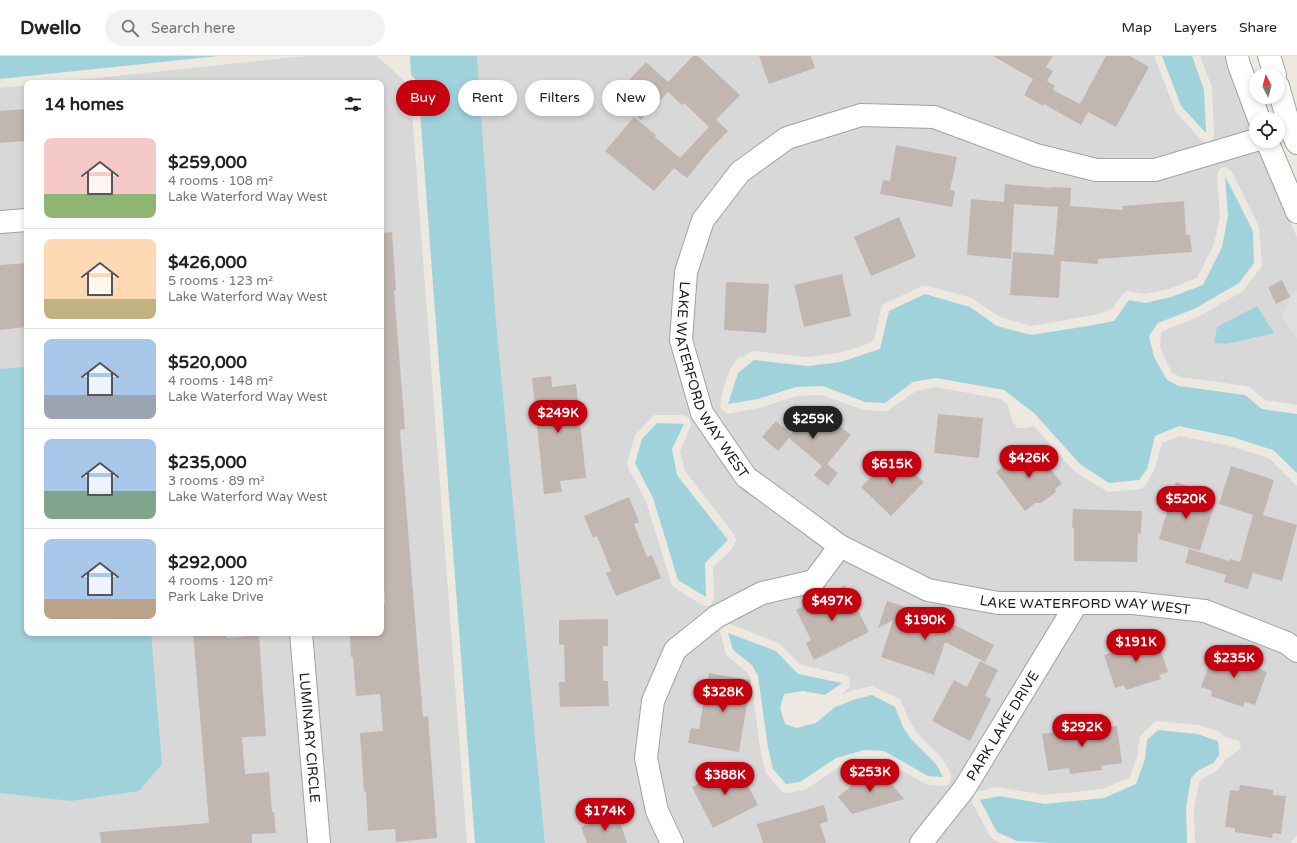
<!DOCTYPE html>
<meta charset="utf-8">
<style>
:root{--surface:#fff;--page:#f2f2f2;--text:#222;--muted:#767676;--line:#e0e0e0;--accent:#c5010f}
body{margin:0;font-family:"Varela Round",sans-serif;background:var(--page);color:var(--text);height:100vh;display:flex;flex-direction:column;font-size:15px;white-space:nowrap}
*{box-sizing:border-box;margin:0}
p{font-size:13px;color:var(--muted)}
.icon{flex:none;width:22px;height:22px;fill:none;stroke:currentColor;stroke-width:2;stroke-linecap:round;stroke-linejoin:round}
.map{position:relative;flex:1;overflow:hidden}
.side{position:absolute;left:24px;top:24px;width:360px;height:556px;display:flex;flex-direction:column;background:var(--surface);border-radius:8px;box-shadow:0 2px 6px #0003}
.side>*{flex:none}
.banner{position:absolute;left:396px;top:24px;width:380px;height:36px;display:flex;gap:8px}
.needle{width:26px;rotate:354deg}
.fabs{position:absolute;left:1249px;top:12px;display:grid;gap:8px}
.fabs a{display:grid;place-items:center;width:36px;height:36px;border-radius:50%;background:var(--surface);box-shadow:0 2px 6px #0003;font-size:20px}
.price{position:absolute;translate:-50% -34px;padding:0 9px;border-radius:14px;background:var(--accent);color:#fff;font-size:13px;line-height:26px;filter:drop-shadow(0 1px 2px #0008)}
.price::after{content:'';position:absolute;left:50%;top:24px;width:12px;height:9px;margin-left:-6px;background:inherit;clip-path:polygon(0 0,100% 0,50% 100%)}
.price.on{background:#222;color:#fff}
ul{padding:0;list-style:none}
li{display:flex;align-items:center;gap:12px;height:100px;padding:0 20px}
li+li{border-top:1px solid var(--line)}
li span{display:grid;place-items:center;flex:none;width:112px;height:80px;border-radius:8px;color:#555}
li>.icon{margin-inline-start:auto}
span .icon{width:48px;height:48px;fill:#fffc;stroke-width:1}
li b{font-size:17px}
h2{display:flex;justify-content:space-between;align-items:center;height:48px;padding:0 20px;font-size:17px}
.tag{padding:0 14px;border-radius:18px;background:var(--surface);box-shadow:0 2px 6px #0003;font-size:14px;line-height:36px}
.tag.on{background:var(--accent);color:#fff}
header{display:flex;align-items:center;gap:24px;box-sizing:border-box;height:56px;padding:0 20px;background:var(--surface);border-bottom:1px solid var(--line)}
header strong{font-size:19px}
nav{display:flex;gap:22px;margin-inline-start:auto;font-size:14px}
.search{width:280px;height:36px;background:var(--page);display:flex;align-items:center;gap:10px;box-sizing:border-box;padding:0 14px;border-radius:22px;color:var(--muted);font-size:15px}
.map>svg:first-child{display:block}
.residential{fill:#d9d8d8;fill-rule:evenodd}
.parking{fill:#dfdfdf}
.water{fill:#a0d2db}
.building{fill:#c1b7b0}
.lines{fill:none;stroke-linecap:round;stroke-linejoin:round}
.minor-casing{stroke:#a2a2a2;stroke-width:24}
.tertiary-casing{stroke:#a2a2a2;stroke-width:24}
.minor{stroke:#fff;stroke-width:22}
.tertiary{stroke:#fff;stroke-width:22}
.labels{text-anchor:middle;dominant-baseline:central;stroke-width:3.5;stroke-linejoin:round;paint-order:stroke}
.street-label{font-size:14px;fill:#1b1b1b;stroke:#fff}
</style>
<header>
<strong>Dwello</strong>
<div class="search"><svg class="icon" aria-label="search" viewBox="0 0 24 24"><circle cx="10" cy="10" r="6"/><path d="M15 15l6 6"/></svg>Search here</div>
<nav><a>Map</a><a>Layers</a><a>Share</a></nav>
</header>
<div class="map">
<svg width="1297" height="787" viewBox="0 0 1297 787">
<rect width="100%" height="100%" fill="#ede8e0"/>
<g class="residential">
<path d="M306,0H377L410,30L467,787H0V32L27,29V577H381V27H49Z"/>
<path d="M477,0H1154L1176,56L1202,85L1207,86L1213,83L1214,77L1212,31L1200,0H1226L1257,91L1278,141L1297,181V349L1265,344L1250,331L1246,330L1181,321L1172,317L1162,297L1160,291L1161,277L1163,275L1198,261L1243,235L1262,210L1259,171L1232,116L1226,111L1221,112L1218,116L1217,120L1220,160L1214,188L1197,222L1169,233L1145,238L1127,235L1123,238L1113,252L1100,258L1031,270L1000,261L972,242L924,229L884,248L881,252L874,284L865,289L839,297L808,301L754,295L749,297L743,301L738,302L730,314L723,333L720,351L723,355L727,358L759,352L797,340L822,339L863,354L887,355L916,335L936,331L1001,343L1008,349L1012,364L1017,372H1026L1034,370L1074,415L1108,436L1140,433L1144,431L1154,415L1162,387L1180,380L1230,390L1269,402L1297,430V779L1291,787H1196L1195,785L1194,753L1199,726L1203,722L1217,715L1227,702L1230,701L1241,692L1239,685L1225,681L1220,676L1199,669L1157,665L1153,667L1140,680L1137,701L1130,721L1102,733L1045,739L997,731L976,736L972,740V746L990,780L994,784L1001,787H545L495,253ZM654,359H683L689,362L691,369L680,395L685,415L734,478L736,484L732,493L713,511L714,541L713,546L709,550L702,549L672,530L646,445L628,412L627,407L635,379ZM725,568H730L779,587L801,609L845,619L849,622L850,630L841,639L854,634L872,630L900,643L910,666L917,677L942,702L950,716L951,721L950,726L946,730L928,729L882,704L865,703L839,711L805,734L787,737L782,736L766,717L760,693L751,623L747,616L726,599L720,576L721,571Z"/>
</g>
<path class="parking" d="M1295,233L1297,236V283L1282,259Z"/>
<g class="water">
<path d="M0,0H219L0,23Z"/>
<path d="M410,0H477L495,253L545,787H475L418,29L416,24L411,19Z"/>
<path d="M1162,0H1192L1204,34L1206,77L1181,50Z"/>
<path d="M1225,120L1253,175L1254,207L1239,227L1194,253L1158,267L1149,280L1154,301L1167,324L1179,330L1245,339L1262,353L1297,358V417L1273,394L1232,381L1179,370L1155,380L1147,413L1139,424L1109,427L1080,408L1034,357L1004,334L936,322L913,326L885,347L865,346L823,330L796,331L758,343L728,348L738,317L754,304L808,310L841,306L880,293L889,255L925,238L970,251L997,270L1031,279L1088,270L1114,265L1129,244L1145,247L1171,241L1203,229L1222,191L1228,160Z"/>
<path d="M1257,250L1274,277L1226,288L1214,287L1217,271Z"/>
<path d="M27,311V577H151L162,708L139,735L71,745L0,737V313Z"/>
<path d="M657,367L684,368L672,393L677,419L728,484L705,507L706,541L678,524L653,442L635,407L642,383Z"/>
<path d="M728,577L776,595L798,618L842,627L825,639L803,635L784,638L780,652L785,668L797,672L816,667L835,651L856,643L872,639L895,651L903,671L911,683L936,708L943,721L928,720L884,695L864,694L836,702L800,726L786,728L773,713L768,692L758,620L752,609L733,594Z"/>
<path d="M1158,674L1197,678L1218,685L1219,699L1213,707L1199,714L1191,722L1186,752L1187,787H1053L1017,785L997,776L980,744L999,740L1045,748L1104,742L1136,728L1145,703L1147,684Z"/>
</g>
<g class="building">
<path d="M693,0H698L740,39L716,64L728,75L708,96L687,122L674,112L654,135L605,95L634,61L656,79L655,81L680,102L709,71L684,47L682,49L668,36L641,64L614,40L646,6L668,26Z"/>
<path d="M759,0H811L815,12L769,28Z"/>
<path d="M993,0H1053L1046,11L1053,15L1047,25L1055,30L1053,34L1080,48L1106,0H1130L1149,11L1116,71L1088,56L1081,69L1044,48L1043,50L1024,39L1033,23Z"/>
<path d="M27,53V85L0,87V55Z"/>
<path d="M896,89L957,101L950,134L955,135L952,151L880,138L883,124L890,125Z"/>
<path d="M1005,128L1051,132V131L1071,132L1070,150L1123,154L1122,150L1184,145L1186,179H1190L1192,196L1098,203V208L1061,205L1059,242L1010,239L1013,196L1054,199L1058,151L1014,148L1011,203L967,199L971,143L1004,146Z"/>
<path d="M899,161L916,201L871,220L854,181Z"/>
<path d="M392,176L396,234H394L405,373L400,374L423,661L428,660L437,782L396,786L395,773L368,775L366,735L364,736L360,677L383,675L380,638L356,640L353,601H351L350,580L381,578V547H385L383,512H381V177Z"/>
<path d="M27,207V271L0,274V209Z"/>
<path d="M842,218L851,260L804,271L794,229Z"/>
<path d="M1282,224L1290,241L1276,248L1268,231Z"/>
<path d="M726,226L769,228L766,277L724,274Z"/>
<path d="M551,320L552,331L576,328L586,422L560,425L562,436L544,438L532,322Z"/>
<path d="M815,349L851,379L827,408L838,417L828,430L814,419L822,410L789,382L778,395L762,381L776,365L791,378Z"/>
<path d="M938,358L983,362L979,402L934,397Z"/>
<path d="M1034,391L1062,428L1055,433L1056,436L1041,447H1035L1025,455L996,416L1022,396L1024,399Z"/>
<path d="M893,398L924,426L891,460L861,431Z"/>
<path d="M1231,410L1274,424L1263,459L1297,469L1282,525L1253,517L1248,533L1224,526L1226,519L1185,507L1189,493L1229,505L1230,503L1240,506L1253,459L1219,448Z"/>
<path d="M1176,426L1190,431L1187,442L1214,450L1200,495L1159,483Z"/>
<path d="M629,441L639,466L634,468L647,501L652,499L661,522L616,540L606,517L611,515L597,480L593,482L584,460Z"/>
<path d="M1073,453L1142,455L1141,478L1138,477L1137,506L1074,505V472H1072Z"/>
<path d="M845,529L869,576L814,604L806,587L811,584L796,554Z"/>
<path d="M887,545L915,554L902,560L944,574L947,567L961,572L994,589L985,606L945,586L934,619L881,601L893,564L878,572Z"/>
<path d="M608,563V590H603V625H608L609,650L560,651L559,626H565L564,589L559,588V564Z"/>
<path d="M193,577H227V582L259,579L266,680L242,681L245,718L269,716L272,756H274L276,777L252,778V787H101L100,776L209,767Z"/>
<path d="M1147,578L1150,585L1157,582L1168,616L1159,619L1161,623L1126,634L1124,629L1115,632L1104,599L1116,595L1114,589Z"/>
<path d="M1226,595L1259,607L1257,612L1267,616L1255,649L1245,646L1243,651L1211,640L1212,635L1201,631L1214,596L1225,600Z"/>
<path d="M980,605L998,614L985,640L991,643L970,685L932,665L954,624L967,631Z"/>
<path d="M709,617L751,624L739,696L688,687L691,672L699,673Z"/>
<path d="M1096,666L1097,673L1117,670L1122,707L1101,710L1102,714L1070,718L1069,712L1048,715L1042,678L1062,675L1061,671Z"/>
<path d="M737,708L758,749L713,772L692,731Z"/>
<path d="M876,710L904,743L852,758L838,741Z"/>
<path d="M1240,729L1273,734V739L1286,740L1281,778L1273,777L1272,782L1235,776V772L1225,771L1230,734L1239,735Z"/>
<path d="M824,749L828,765L820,768L826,787H763L757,768Z"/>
<path d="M618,759L627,787H587L581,771Z"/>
</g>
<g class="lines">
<defs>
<g id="minor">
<path id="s1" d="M1256,84L1155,114H1096L1036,99L934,61L861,59L787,82L740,116L703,164L686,216L681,284L702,357L746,421L840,490L928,534L998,547H1133L1205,555L1287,587L1297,595"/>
<path d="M0,166L27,164"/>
<path id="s2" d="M301,577L319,787"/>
<path d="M672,787L657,755L646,702L653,645L675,594L716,561L762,537L814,525L840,490"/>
<path id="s3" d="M921,787L964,733L1077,547"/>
</g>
<g id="tertiary">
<path d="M1237,0L1239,9L1259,63"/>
<path d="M1269,0L1275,19"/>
<path d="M1278,30L1289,69L1297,87"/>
<path d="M1267,85L1297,156"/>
</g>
</defs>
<use href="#minor" class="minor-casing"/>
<use href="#tertiary" class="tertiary-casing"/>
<use href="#minor" class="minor"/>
<use href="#tertiary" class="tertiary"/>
</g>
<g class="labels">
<g class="street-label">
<text stroke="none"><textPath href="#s1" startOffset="774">LAKE WATERFORD WAY WEST</textPath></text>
<text stroke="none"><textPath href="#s1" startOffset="1254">LAKE WATERFORD WAY WEST</textPath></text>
<text stroke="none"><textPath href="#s3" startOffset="143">PARK LAKE DRIVE</textPath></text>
<text stroke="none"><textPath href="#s2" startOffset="105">LUMINARY CIRCLE</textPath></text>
</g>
</g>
</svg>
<div class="fabs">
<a><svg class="needle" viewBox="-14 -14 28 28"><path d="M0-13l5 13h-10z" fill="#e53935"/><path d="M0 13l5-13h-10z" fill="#767676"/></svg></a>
<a><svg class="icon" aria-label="locate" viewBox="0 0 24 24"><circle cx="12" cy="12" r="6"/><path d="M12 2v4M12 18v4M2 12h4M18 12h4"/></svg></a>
</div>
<b class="price" style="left:558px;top:378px">$249K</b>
<b class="price on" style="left:813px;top:384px">$259K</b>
<b class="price" style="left:1029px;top:423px">$426K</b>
<b class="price" style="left:892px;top:429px">$615K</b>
<b class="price" style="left:1186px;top:464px">$520K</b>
<b class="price" style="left:832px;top:566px">$497K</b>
<b class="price" style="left:925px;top:585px">$190K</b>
<b class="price" style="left:1136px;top:607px">$191K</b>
<b class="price" style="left:1234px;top:623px">$235K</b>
<b class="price" style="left:723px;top:657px">$328K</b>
<b class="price" style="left:1082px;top:692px">$292K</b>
<b class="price" style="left:870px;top:737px">$253K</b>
<b class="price" style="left:725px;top:740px">$388K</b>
<b class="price" style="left:605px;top:776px">$174K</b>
<div class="banner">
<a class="tag on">Buy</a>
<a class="tag">Rent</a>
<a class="tag">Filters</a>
<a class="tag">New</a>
</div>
<section class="side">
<h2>14 homes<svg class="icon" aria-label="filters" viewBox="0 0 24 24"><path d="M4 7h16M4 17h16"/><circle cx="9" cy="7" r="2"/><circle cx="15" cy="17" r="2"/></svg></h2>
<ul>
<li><span style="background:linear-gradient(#f6c9c9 70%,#8fb573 0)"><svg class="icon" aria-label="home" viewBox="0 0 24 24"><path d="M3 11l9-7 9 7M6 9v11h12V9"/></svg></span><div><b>$259,000</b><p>4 rooms · 108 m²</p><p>Lake Waterford Way West</p></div></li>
<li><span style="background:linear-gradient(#ffd9b3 75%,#c2b280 0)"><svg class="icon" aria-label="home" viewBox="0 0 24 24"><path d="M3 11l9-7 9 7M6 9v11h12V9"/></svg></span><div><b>$426,000</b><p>5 rooms · 123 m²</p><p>Lake Waterford Way West</p></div></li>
<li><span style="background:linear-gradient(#a9c7e8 70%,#9aa5b1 0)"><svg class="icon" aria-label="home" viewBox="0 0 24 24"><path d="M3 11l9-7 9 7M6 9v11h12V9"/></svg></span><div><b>$520,000</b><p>4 rooms · 148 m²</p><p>Lake Waterford Way West</p></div></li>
<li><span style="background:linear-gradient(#a9c7e8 65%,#7fa58c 0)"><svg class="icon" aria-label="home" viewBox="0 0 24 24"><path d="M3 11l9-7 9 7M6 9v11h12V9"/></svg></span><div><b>$235,000</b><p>3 rooms · 89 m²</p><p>Lake Waterford Way West</p></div></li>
<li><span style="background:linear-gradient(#a9c7e8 75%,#b9a48a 0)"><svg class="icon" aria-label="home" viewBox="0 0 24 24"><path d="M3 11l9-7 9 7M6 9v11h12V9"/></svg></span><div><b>$292,000</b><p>4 rooms · 120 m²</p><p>Park Lake Drive</p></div></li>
</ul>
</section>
</div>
